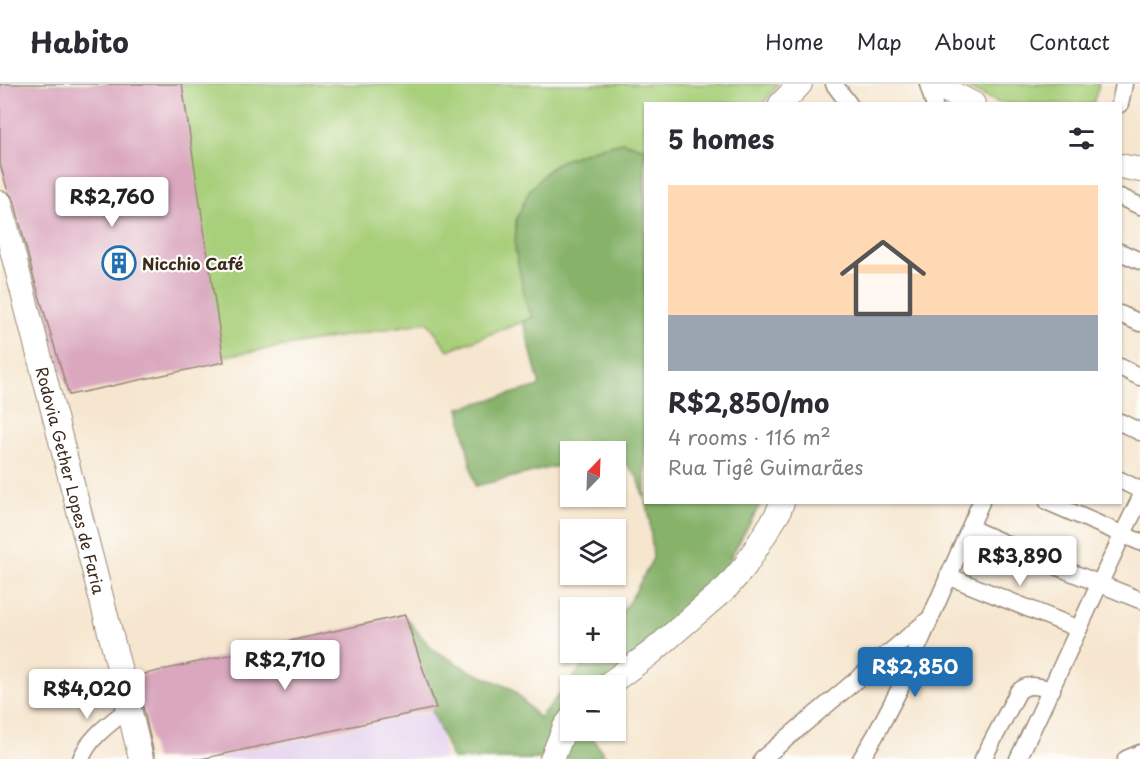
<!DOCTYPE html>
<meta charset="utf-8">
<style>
:root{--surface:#fff;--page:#f2f2f3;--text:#2b2b33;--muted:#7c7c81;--line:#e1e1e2;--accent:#1f6fb2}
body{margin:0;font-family:"Playpen Sans",sans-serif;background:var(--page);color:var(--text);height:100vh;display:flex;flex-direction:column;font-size:22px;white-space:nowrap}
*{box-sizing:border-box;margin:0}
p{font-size:20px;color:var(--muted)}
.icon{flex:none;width:33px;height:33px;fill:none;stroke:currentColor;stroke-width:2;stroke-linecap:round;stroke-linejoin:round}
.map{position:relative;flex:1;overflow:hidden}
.sheet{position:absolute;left:644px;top:18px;width:478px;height:402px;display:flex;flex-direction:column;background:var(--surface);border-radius:0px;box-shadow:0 2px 4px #0004}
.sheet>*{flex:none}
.needle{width:39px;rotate:23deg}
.buttons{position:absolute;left:560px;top:357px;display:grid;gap:12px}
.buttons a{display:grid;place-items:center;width:66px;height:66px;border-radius:0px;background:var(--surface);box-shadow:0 2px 4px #0004;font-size:30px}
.price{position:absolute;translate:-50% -51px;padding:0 14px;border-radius:6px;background:#fff;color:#222;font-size:20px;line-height:39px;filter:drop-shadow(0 2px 3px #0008)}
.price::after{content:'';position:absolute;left:50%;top:36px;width:18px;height:14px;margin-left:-9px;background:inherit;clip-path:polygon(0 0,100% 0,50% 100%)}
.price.on{background:var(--accent);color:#fff}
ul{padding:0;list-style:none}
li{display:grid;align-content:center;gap:12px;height:318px;padding:0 24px}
li span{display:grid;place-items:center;height:186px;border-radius:0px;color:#555}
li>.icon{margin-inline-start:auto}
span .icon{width:108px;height:108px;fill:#fffc;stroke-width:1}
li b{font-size:26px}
h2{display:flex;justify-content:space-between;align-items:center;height:72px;padding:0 24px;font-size:26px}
header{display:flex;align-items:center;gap:36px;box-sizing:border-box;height:84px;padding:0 30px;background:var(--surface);border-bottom:2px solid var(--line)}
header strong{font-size:28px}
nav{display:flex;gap:33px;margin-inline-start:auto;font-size:21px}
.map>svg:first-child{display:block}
.built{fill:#e5d3f0}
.green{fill:#a8cf7a;stroke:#727c4c;stroke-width:1.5}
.forest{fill:#86b26a;stroke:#606e44;stroke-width:1.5}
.building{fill:#daa7bf}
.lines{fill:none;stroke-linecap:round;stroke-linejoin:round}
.street-casing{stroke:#988876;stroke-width:19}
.secondary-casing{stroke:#988876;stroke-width:26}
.street{stroke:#fff;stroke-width:16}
.secondary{stroke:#fff;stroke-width:24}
.labels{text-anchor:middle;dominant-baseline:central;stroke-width:4.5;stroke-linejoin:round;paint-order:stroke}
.poi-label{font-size:16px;font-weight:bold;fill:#3b2a1e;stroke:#fdfcf7;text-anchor:start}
.street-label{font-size:16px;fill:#3b2a1e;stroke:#fdfcf7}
</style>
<header>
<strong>Habito</strong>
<nav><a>Home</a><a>Map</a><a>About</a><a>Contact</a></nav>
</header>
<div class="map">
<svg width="1140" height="675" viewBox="0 0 1140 675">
<rect width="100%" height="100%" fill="#fdfcf7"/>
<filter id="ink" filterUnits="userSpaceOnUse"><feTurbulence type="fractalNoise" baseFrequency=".0167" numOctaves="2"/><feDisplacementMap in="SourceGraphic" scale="12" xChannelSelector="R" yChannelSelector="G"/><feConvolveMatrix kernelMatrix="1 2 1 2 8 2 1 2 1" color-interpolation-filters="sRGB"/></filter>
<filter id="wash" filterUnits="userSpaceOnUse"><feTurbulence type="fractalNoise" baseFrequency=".008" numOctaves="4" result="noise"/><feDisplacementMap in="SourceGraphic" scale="24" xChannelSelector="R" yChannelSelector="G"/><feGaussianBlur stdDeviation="1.35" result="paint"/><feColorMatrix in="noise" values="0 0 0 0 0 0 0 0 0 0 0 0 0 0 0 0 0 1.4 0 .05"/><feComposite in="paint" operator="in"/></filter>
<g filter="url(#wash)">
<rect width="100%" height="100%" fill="#f6e6cf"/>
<path class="built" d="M436,626L445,675H206Z"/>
<g class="green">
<path d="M0,0H778L764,19L645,20V65L623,58L598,64L559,78L545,89L526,219L533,234L448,266L428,238L69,298Z"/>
<path d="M959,0H1099L1093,20L999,19Z"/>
</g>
<g class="forest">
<path d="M623,58L645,65V417L638,394L624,377L615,376V368H570V379L475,402L459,324L540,302L523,237L533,233L526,219L515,166L516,136L529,107L545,89L559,78L598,64Z"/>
<path d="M646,419H761L724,485L624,582L597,601L570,602V646L588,647L607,675H452L425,609L403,573L406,534L431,564L468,586L512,605L539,634L594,569L615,568V539L634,510L653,474L649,430Z"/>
</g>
<g id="blocks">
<g class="building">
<path d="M0,0H182L224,278L69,311L33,191L14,115L8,108L0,80Z"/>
<path d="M405,531L436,624L201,675H155L136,592Z"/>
</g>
</g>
</g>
<g filter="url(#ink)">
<use href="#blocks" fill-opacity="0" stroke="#988876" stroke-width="1.5"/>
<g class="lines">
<defs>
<g id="street">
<path d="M834,0L849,20"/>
<path d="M928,0L934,20"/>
<path d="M1120,20L1124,0"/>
<path d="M1120,113L1140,122"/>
<path d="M1120,168L1140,177"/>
<path d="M1120,230L1140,239"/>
<path d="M1120,283L1140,293"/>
<path d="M1120,338L1140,348"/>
<path d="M1120,396L1140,406"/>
<path d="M1048,418L1140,458"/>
<path d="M970,444L1063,485L1140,516"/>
<path d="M948,492L1079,545"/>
<path d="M81,675C90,652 111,639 129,624"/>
<path d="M762,675L928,536"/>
<path d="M861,675L875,652L900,604L981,418"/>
<path d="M983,675L1018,608C1028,598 1039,603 1052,606"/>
<path d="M1018,675C1060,589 1097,501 1140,415"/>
<path d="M1126,675L1140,669"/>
</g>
<g id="secondary">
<path d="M934,0L973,20"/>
<path d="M781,20L800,0"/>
<path d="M1120,82L1140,86"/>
<path id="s1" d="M0,119L121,591L141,675"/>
<path d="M606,602L652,568L727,503L745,482L778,429L782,418"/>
<path d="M552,675L565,643L570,636"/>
</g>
</defs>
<use href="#street" class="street-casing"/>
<use href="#secondary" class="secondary-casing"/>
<use href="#street" class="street"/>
<use href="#secondary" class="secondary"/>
</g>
</g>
<defs>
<symbol id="building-ring" viewBox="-11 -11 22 22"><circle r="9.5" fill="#fdfcf7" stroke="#1f6fb2" stroke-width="1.5"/><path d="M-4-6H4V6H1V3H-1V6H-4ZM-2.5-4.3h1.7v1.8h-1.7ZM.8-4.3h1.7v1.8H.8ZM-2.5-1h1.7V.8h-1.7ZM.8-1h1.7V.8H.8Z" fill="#1f6fb2"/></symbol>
</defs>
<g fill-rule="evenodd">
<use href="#building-ring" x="100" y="160" width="38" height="38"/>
</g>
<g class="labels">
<g class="poi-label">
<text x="142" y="179">Nicchio Café</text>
</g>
<g class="street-label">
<text stroke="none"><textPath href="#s1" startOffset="286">Rodovia Gether Lopes de Faria</textPath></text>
</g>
</g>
</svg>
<div class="buttons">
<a><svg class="needle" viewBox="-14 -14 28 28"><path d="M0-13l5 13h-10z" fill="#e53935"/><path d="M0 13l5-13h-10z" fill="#7c7c81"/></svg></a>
<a><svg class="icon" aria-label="layers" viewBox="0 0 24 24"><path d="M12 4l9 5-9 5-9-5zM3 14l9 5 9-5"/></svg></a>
<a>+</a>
<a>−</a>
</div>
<b class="price" style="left:112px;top:144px">R$2,760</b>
<b class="price" style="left:1020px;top:503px">R$3,890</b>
<b class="price" style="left:285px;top:607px">R$2,710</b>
<b class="price on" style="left:915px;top:614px">R$2,850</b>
<b class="price" style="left:87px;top:636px">R$4,020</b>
<section class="sheet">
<h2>5 homes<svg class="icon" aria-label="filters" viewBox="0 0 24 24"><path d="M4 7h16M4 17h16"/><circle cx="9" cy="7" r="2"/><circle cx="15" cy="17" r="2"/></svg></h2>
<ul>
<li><span style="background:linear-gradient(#ffd9b3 70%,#9aa5b1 0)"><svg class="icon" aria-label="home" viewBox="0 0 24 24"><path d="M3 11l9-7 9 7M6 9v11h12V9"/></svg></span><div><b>R$2,850/mo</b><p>4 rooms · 116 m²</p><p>Rua Tigê Guimarães</p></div></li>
</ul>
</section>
</div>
